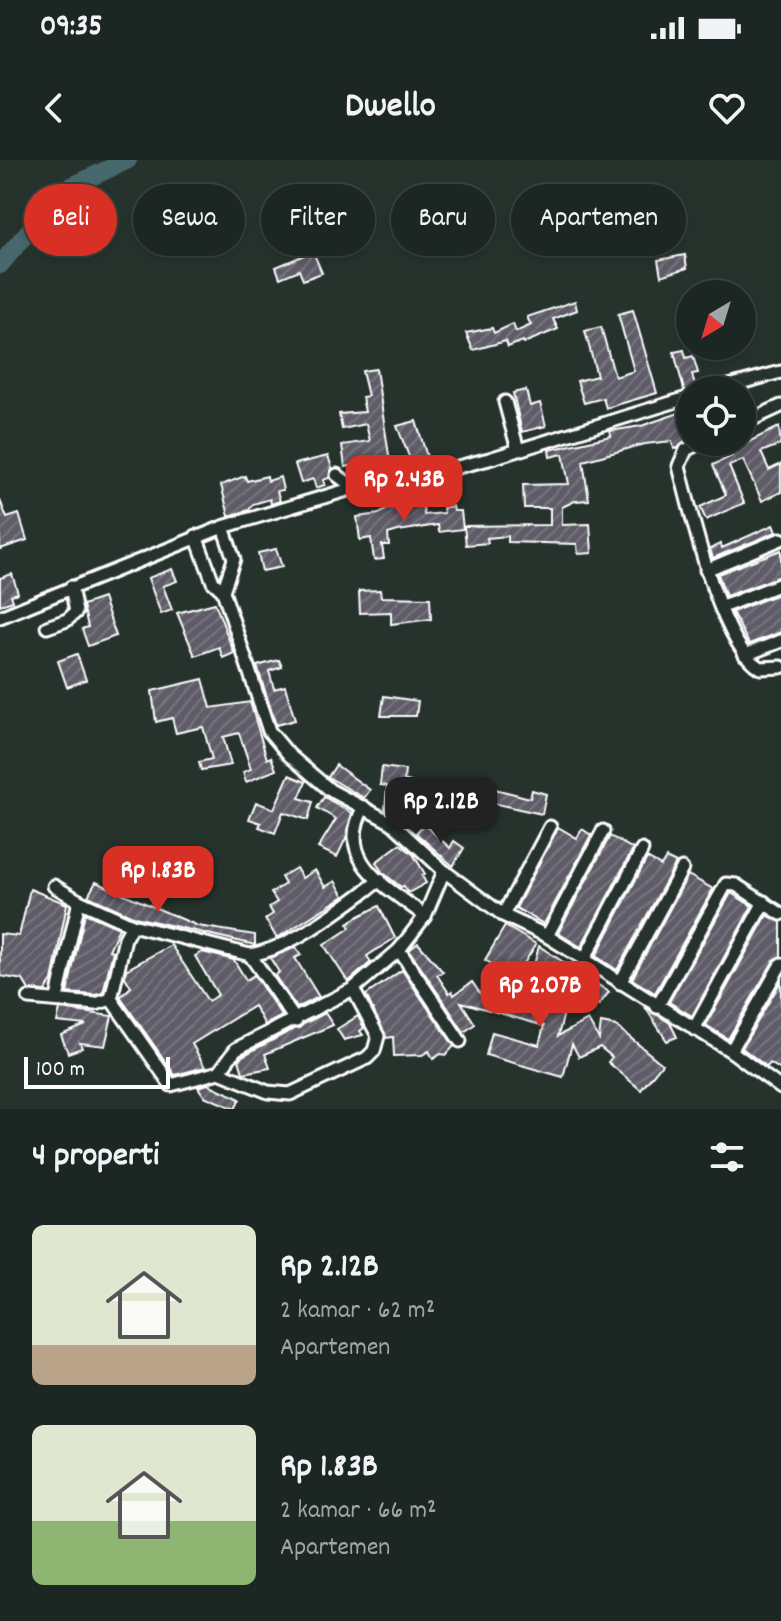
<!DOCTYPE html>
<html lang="id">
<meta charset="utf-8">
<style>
:root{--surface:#1c2622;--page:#252e2a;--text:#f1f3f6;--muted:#a0a5a5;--line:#3a4340;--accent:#d93025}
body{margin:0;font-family:Dekko,sans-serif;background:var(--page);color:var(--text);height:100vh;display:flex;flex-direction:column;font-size:30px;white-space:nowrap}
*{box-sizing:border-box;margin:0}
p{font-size:26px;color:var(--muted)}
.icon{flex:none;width:44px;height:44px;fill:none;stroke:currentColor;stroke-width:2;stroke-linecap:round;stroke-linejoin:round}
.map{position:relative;height:949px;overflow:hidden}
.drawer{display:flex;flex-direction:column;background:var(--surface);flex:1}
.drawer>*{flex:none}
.top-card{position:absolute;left:24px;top:24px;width:734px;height:72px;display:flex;gap:16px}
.needle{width:52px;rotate:218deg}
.controls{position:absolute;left:676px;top:120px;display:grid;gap:16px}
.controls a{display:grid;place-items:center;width:80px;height:80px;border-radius:50%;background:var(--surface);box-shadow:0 4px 12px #0003,0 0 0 2px var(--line);font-size:40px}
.scale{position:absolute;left:24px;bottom:20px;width:146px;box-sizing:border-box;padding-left:8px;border:4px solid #fff;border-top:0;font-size:22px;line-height:28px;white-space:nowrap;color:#fff;-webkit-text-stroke:6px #26332d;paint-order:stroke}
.price{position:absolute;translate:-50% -68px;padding:0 18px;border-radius:16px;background:var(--accent);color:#fff;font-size:26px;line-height:52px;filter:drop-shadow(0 2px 4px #0008)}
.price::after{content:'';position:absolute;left:50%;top:48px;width:24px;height:18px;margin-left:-12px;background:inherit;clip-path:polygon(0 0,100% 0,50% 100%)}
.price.on{background:#222;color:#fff}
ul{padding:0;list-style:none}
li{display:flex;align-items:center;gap:24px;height:200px;padding:0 32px}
li span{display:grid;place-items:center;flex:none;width:224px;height:160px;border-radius:12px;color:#555}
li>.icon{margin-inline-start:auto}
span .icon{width:96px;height:96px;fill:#fffc;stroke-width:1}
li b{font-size:34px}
h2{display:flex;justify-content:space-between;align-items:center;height:96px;padding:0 32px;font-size:34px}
.tag{padding:0 28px;border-radius:36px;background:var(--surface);box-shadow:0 4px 12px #0003,0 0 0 2px var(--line);font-size:28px;line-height:72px}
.tag.on{background:var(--accent);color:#fff}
.status{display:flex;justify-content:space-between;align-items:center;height:56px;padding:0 40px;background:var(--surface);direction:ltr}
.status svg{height:22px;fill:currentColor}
header{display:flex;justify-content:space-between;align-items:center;height:104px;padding:0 32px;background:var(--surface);font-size:36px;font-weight:700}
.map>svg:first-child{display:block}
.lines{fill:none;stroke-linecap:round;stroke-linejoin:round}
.river{stroke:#47696d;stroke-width:18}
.building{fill:url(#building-hatch);stroke:#fff;stroke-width:2}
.street-casing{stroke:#fff;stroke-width:17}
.street{stroke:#26332d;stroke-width:11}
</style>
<div class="status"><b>09:35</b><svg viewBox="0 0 49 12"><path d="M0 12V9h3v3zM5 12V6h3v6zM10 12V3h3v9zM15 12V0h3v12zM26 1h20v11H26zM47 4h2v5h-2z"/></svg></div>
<header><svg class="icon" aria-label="back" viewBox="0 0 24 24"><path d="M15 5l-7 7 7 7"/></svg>Dwello<svg class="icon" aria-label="heart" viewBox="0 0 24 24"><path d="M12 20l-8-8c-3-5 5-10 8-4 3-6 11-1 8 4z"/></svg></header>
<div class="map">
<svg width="781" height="949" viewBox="0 0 781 949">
<defs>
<pattern id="building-hatch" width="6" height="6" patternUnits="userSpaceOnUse" patternTransform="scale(2)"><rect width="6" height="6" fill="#5e5c68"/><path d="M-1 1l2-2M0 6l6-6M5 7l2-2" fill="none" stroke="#76747f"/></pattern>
</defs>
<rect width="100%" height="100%" fill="#26332d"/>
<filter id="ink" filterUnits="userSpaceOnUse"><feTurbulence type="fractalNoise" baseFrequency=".0125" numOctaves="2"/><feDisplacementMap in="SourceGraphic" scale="16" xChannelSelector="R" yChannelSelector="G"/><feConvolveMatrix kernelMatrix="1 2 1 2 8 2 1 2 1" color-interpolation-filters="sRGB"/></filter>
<g filter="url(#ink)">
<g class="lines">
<path class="river" d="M0,105L63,30L128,0"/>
</g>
<g class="building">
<path d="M309,93L310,96L314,94L322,113L303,120L299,110L280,118L276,107Z"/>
<path d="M685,95L687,108L661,116L658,100Z"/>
<path d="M575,141L577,150L553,159L558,169L524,183L523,181L508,187L506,181L473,190L466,173L492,168L494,173L513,164L516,172L531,165L527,157Z"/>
<path d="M633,150L657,233L606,248L603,238L584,243L577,221L597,216L585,171L601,167L615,217L634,211L618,154Z"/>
<path d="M684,190L686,198L693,196L698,213L692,214L696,230H684L674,192Z"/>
<path d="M376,209L390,302L366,306L367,318L356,319L352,315L351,306L345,307L342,285L370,281L366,264L342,269L339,254L365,252L362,237L368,236L362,211Z"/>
<path d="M526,230L530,246L540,243L546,266L522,272L513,233Z"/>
<path d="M679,253L685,281L678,288L674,289L672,281L645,284L583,301L589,340L575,341L562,347V365L590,364L592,393L578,394L577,384L508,382V376L487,378L488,383L466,385L464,366L550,365V348H524L523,325L569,324L563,294L550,297L549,290L611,276L610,271L641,266Z"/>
<path d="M416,261L428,300L412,304L397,266Z"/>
<path d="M779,267L781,284L761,292L769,310L781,304V332L762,341L743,300L729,306L744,343L706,360L700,347L726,335L713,305L732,296L730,291Z"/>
<path d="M328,296L332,308L329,318L323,320L325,325L316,328L313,319L301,323L295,304Z"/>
<path d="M245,316L247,321L267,316L268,321L280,317L283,330L277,331L280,341L271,344L270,339L253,344L249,350L229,356L221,325Z"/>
<path d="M422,338L424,355L444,353L443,348L453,346L454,351H461L463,369L439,372L438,365L398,371L388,374L389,385H382L384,399L374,400L371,378L360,380L357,357L379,354L389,348L409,345L408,339Z"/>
<path d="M0,340L7,358L19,354L27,380L0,389Z"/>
<path d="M773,365L776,372L713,398L710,389L721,384L722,388Z"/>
<path d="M276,389L282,407L262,411L258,393Z"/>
<path d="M781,390V416L726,436L718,414Z"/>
<path d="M172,409L177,421L163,426L172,450L161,454L148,418Z"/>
<path d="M12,414L18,433L11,435L13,441L0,445V418Z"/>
<path d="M380,430L381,437L430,438L431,459L391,464V452L360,453L359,431Z"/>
<path d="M781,433V472L749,484L732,452Z"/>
<path d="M103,438L116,476L88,486L82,469L88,467L83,445Z"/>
<path d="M215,443L234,493L223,498L219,487L195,496L177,453Z"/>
<path d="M77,494L86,520L67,527L58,501Z"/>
<path d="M279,500L282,507L269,511L274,529L285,526L295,560L276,565L257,506Z"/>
<path d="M203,519L211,548L250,542L267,599L271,597L276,610L246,622L243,612L251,609L239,573L223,577L231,605L201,610L199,602L212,599L203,567L176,573L172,558L156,562L152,531Z"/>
<path d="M384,536L418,541L416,556H381Z"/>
<path d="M336,605L370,630L364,638L328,617Z"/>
<path d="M382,607L405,610L404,620L432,629L429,637L407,630L405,651L385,649L387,626L380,625Z"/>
<path d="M289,615L306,622L299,638L313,642L308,660L283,652L275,673L259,667L261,663L249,659L256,642L274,649Z"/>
<path d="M495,629L530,638L532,630L546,634L542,654L492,643Z"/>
<path d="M324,637L352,653L347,676L337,697L318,688L336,659L317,648Z"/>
<path d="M424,664L450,688L454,681L464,688L453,706L416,673Z"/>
<path d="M558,667L577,678L582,669L591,675L544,764L516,748Z"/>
<path d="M610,676L633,689L581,787L558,773Z"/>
<path d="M400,684L413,694L425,714L422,716L426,723L408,733L404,726L401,727L382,712L376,702Z"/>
<path d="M647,698L661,706L666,698L676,703L617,810L596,796Z"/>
<path d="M296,708L302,718L315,710L325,727L335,721L344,736L277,778L265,759L273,754L269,747L277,742L271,733L285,724L281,717Z"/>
<path d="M688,715L713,729L655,833L632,819Z"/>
<path d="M96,722L198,766L255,775V785L135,757L88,736Z"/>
<path d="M30,729L67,744L52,821L45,831L29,830L23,820L0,816V774L19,776Z"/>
<path d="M731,733L752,746L692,856L669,842Z"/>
<path d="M379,746L395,778L367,796L371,802L348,822L324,785L350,768L348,764L357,757Z"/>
<path d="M85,753L119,768L109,790L113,791L103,833L95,835L67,833Z"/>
<path d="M767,755L781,762V796L774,800L728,879L706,865Z"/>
<path d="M505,766L536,784L515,818L485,800Z"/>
<path d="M418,783L443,812L437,815L449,833L452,831L454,835L472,822L484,839L489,820L544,835L541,846L564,853L558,876L588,860L599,879L601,863L616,866L662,904L641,930L608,902L612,897L600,887L579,897L572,884L563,917L486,895L492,872L539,885L544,866L461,842L475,864L464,872L409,790Z"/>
<path d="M171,785L208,841L218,835L195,796L202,792L234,800L246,820L254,815L282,856L265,865L254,846L192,884L205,907L175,915L120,837L131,827L125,817L126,810Z"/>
<path d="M539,786L609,832L599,845L567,824L562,823L556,832L531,816Z"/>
<path d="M296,787L301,795L295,798L319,837L297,848L275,816L279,812L270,798Z"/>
<path d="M402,810L454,886L446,895L441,894L433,899L429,891L422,895L394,896L393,877L386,878L366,835Z"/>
<path d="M781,821V910L770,903L767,907L742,888Z"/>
<path d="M645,847L670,863L677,877L667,881Z"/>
<path d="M60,849L112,856L105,886L80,883L82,888L68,893L61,875L86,865L57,862Z"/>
<path d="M325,853L333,865L265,894L270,908L243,913L239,900L242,896Z"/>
<path d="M358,856L364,868L360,871L363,875L344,880L337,869Z"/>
<path d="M208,924L240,939L235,949L204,936L198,927Z"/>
</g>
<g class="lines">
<defs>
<g id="street">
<path d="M714,230L781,212"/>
<path d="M505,242L518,290"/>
<path d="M742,264L781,246"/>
<path d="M701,282L686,290L679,306C691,352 720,485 760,508L781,507"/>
<path d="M337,315L354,328"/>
<path d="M196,376L213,422L223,431L269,571L289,595L330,630L392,663L444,711L503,755L547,776L731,891L781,928"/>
<path d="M706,410L781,379"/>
<path d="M223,431L234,399L223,367"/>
<path d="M722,447L781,424"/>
<path d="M0,457L223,367L354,328L392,324L489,299L690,237"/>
<path d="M47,467L67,460L76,452L71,427"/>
<path d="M745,495L781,481"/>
<path d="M364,647C333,701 388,727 425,756"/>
<path d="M54,726L79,741"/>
<path d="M503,755L550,667"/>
<path d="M132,765L125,778L111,839L171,925L219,912L268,932L290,934L367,898L374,891L378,876L353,829"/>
<path d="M547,776L603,671"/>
<path d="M399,790L425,756L444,711"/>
<path d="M250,795L296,861"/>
<path d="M584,800L642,690"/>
<path d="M620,823L682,709"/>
<path d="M29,838L96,844L111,839"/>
<path d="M57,838L79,741L132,765L250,795C293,788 345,746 380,720"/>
<path d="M657,847L726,724L736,725L781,754"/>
<path d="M694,869L764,742"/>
<path d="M731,891L781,804"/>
<path d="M219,912L236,889L353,829L399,790L460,881"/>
</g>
</defs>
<use href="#street" class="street-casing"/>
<use href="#street" class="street"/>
</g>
</g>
</svg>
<div class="controls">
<a><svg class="needle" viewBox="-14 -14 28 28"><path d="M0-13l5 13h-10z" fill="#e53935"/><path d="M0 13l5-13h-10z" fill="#a0a5a5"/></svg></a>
<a><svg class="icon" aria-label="locate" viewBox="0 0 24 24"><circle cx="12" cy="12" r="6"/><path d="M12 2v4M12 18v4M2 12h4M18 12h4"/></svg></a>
</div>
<div class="scale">100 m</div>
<b class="price" style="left:404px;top:363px">Rp 2.43B</b>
<b class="price on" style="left:441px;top:685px">Rp 2.12B</b>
<b class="price" style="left:158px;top:754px">Rp 1.83B</b>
<b class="price" style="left:540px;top:869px">Rp 2.07B</b>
<div class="top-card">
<a class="tag on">Beli</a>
<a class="tag">Sewa</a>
<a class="tag">Filter</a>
<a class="tag">Baru</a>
<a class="tag">Apartemen</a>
</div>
</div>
<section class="drawer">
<h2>4 properti<svg class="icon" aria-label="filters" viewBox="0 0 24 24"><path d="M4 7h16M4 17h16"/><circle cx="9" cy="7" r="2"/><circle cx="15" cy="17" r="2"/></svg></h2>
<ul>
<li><span style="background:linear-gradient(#dfe7d0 75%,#b9a48a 0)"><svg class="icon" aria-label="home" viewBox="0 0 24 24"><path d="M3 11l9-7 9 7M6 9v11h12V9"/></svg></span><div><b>Rp 2.12B</b><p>2 kamar · 62 m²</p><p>Apartemen</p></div></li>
<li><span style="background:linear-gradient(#dfe7d0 60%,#8fb573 0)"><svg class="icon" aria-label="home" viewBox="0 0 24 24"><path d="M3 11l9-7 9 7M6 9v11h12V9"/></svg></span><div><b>Rp 1.83B</b><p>2 kamar · 66 m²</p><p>Apartemen</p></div></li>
</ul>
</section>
